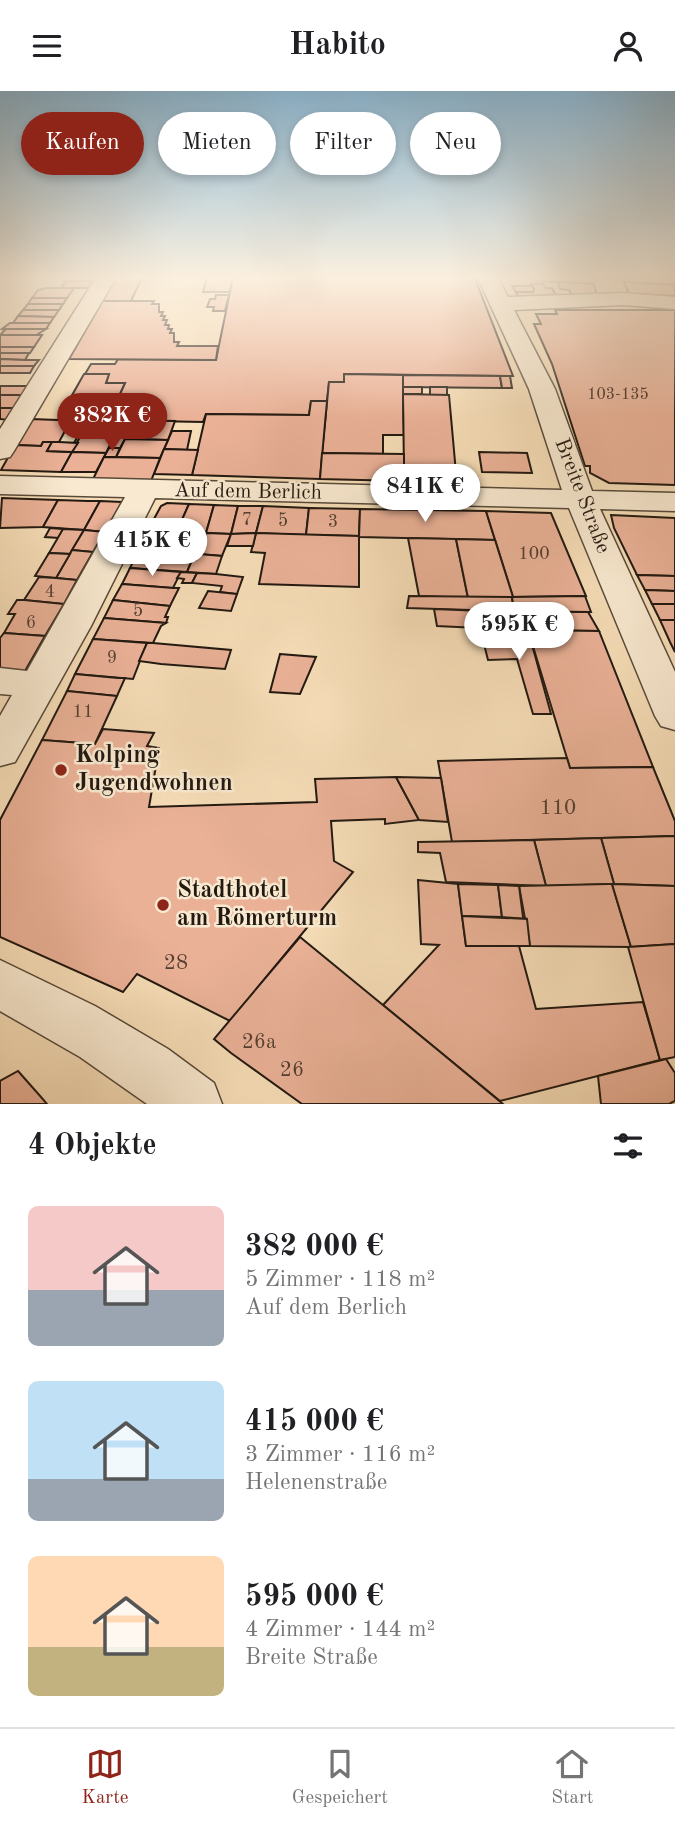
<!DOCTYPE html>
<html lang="de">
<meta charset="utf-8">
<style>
:root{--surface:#fff;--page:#f2f2f2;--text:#202124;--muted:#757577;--line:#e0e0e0;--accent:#8f2418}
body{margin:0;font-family:"Old Standard TT",serif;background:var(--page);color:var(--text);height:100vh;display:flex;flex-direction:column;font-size:26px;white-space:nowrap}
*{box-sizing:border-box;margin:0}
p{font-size:23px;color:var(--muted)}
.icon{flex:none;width:38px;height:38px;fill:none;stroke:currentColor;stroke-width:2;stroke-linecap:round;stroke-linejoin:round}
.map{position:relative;height:1013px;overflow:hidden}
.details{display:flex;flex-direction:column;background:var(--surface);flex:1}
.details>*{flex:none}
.hud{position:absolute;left:21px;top:21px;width:634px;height:63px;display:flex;gap:14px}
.price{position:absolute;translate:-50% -60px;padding:0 16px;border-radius:24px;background:#fff;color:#222;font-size:23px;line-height:46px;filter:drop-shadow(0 2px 4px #0008)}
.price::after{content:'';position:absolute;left:50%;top:42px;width:21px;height:16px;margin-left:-10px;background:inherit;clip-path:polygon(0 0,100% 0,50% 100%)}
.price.active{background:var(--accent);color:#fff}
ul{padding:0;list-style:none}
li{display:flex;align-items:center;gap:21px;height:175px;padding:0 28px}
li span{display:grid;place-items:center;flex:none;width:196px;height:140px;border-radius:10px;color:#555}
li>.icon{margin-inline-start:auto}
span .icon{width:84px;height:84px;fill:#fffc;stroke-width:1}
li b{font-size:30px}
h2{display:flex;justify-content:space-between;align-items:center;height:84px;padding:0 28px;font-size:30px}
.chip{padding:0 24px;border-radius:32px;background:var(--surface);box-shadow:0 4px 10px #0003;font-size:24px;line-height:63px}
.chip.active{background:var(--accent);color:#fff}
header{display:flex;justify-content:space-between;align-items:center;height:91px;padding:0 28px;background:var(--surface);font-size:32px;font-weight:800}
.tab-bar{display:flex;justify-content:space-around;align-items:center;height:98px;border-top:2px solid var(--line);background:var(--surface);font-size:19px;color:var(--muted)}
.tab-bar a{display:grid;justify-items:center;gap:4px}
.tab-bar .active{color:var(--accent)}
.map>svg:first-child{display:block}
.building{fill:#eab197;stroke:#221911;stroke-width:2}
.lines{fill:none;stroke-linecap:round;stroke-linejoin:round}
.minor-casing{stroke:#574a3a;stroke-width:3}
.minor{fill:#f9e9d0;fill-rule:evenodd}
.poi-dot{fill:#8f2418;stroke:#f9e9d0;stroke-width:2.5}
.labels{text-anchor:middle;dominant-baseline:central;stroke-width:5;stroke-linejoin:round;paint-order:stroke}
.far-number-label{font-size:16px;fill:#543f32}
.number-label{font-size:18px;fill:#543f32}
.street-label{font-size:21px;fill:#221911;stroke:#f9e9d0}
.near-number-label{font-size:21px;fill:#543f32}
.near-poi-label{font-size:24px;font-weight:bold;fill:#221911;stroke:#f9e9d0;text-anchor:start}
</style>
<header><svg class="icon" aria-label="menu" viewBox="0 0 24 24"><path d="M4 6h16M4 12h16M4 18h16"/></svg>Habito<svg class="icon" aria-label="person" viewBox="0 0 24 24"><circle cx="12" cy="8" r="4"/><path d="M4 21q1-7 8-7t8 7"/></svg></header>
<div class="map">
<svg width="675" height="1013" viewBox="0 0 675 1013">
<rect width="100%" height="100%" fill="#f6ddb7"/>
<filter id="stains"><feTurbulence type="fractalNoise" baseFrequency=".00286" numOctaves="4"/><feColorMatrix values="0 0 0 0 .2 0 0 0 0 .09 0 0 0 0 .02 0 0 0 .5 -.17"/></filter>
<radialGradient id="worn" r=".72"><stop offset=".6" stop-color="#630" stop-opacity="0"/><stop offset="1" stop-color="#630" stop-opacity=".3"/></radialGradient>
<g class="building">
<path d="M67,185H98L96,190H64Z"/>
<path d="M116,185H143L131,210H102Z"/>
<path d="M207,185H249L233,186L230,201H203Z"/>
<path d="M474,185L513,285L344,283V291H329L327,310H311L309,324L206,323L203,331L102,329L107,322H111L125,292H106L109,283H85L91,273H115L118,268L216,269L233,186Z"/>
<path d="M534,185H561V188H557V191L536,190Z"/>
<path d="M561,185H586L596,186L594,193L557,191V188H561Z"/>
<path d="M623,185H673L675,194L624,191Z"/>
<path d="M66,190H96L91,197H61Z"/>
<path d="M558,191L594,193L597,204L574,208L569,199L560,198Z"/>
<path d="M624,191L675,194V205L629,203Z"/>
<path d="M531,193H543L546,197H552L558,208L520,209L516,201H533Z"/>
<path d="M512,195H532L534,198L533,201H516Z"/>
<path d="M46,197H74L67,207H32L38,199Z"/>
<path d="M216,204H229L225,220H213L214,216H207L210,208H215Z"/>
<path d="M32,207H67L63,213H28Z"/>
<path d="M102,210H154L152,213H159V221H163L161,225H165L163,229H167L165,234H169L168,238H172L170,242H174V251H179L177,255H218L216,269L69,268Z"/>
<path d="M28,213H63L59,219H23Z"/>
<path d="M23,219H59L54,226L18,225Z"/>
<path d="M555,219H675V394L609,392L590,382V375H585L552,273L534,233H541L536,223H557Z"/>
<path d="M18,225L54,226L50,232H13Z"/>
<path d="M10,232H50L46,238H2Z"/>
<path d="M2,238H46L38,243L42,244H0L5,239Z"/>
<path d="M0,244H42L34,256H0Z"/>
<path d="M0,256H34L30,262H0Z"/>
<path d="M0,262H29L25,269L0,268Z"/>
<path d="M0,268L25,269H39L34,275H0Z"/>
<path d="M0,275H34L30,282H0Z"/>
<path d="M84,283H109L106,292H125L111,322H107L102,329H58Z"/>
<path d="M344,283L403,284L404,344H383V363L322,362L329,291H344Z"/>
<path d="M403,284L500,285L502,297L403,296Z"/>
<path d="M500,285H510L512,297H502Z"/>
<path d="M0,295H29L23,304H0Z"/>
<rect x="403" y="296" width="19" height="7"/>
<rect x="430" y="296" width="17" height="8"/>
<path d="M403,303L449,304L456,382L404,381Z"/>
<path d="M0,304H23L15,317H0Z"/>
<path d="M311,310H327L320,388L192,384L206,323L309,324Z"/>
<path d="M0,317H15L8,329L0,328Z"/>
<path d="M31,328L58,329H71L59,351H43L41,355L15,354Z"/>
<path d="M71,329H89L78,352H74L83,336H67Z"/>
<path d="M89,329L122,330L106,362L72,361Z"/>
<path d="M122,329L175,330L168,349L125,348L120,357H109Z"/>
<path d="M172,340H191L187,359L164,358Z"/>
<path d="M125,348L168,349L160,367L116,366Z"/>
<path d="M43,351H52L47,360L72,361L61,381L1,379L15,354L41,355Z"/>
<path d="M52,351H59L78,352L72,361L47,360Z"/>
<path d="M109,357H120L116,366H104Z"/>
<path d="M164,358L198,359L192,384L154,383Z"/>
<path d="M72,361L106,362L96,381H61Z"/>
<path d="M479,361L527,362L532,382L482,381Z"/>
<path d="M322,362L404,363V381L442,382L443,391L320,388Z"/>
<path d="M104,366L160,367L151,390L93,388Z"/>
<path d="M2,407L29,408L58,409L43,436L0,437Z"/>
<path d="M58,409L88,410H100L84,439L43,436Z"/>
<path d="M100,410L122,411L105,441L84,439Z"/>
<path d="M167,412L189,413L177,440L148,439L161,415Z"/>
<path d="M189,413L214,414L206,442L177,440Z"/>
<path d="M214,414L238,415L231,443L206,442Z"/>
<path d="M238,415H263L256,442L231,443Z"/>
<path d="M263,415L309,417L306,444L256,442Z"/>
<path d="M309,417L360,418L359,445L306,444Z"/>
<path d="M360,418L486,420L495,449L359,446Z"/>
<path d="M486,420L551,422L586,505L513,506Z"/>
<path d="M611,424L675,427V485L637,484L614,437Z"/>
<path d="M50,437L63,438L59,447L45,446Z"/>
<path d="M63,438L84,439L70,463L49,462Z"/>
<path d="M84,439L105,441L93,461L72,459Z"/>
<path d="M148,439L171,440L161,460L139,458Z"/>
<path d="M194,441L206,442L197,463L182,461Z"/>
<path d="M206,442L231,443L222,465L197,463Z"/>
<path d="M256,442L359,445V496L259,493L265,462L251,461Z"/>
<path d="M256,442L253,455H227L231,443Z"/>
<path d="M408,447L456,448L468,507L419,505Z"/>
<path d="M456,448L495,449L513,506L468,507Z"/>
<path d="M139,458L182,461L199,463L196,469H192L187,481L130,477Z"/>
<path d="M72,459L93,461L77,489L56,487Z"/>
<path d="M49,462L70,463L56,487L35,485Z"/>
<path d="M199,463L222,465L216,483L187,481L192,469H196Z"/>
<path d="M130,477L181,481L173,497L122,493Z"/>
<path d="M181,481L197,482L192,492H182L184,488L177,487Z"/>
<path d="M197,482L216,483L243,486L237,503L220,501L222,495L192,492Z"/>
<path d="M637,484L675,485V500L645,499Z"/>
<path d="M39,486L56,487L77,489L64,513L24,509Z"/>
<path d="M122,493L173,497H179L170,515L113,509Z"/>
<path d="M645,499L675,500V513H652Z"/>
<path d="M208,500L237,503L231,520L199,517Z"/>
<path d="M409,505L512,506L513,513L501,512L502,520L407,517Z"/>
<path d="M585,505L591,521L502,520L501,512L513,513L512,506Z"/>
<path d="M17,509H24L64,513L45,545L4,542L15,523H8Z"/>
<path d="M113,509L170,515L165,526H168L166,532L104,527Z"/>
<path d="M652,513H675V529H660Z"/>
<path d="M434,518L506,521L514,532L519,533L520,539L437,535Z"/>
<path d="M506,521H588L599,540L520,539L519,533L514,532Z"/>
<path d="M104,527L166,532L161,535L153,552L93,548Z"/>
<path d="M660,529H675V561L670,551Z"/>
<path d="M480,537L528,539L551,623H533L517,568L488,569Z"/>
<path d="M528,539L599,540L653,676L570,677Z"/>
<path d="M4,542L45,545L25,580L0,578V547Z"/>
<path d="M93,548L147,552L133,588L75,583Z"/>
<path d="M147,552H153L231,559L225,578L161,573L139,570Z"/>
<path d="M280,563L316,566L300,603L270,601Z"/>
<path d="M75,583L118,587H125L117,605L67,600Z"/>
<path d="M67,600L117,605L95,653L42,649Z"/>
<path d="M103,638L154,642L147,655L159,657L149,716L317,711L315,688L396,686L419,729L385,733V728L331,730L334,770L353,781L230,930L137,883L123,901L0,846V729L42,649L95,653Z"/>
<path d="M567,667L570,677L653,676L675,730V745L452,751L438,670Z"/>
<path d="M396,686L441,687L448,731L419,729Z"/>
<path d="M675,745V795L614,793L601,747Z"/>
<path d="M601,747L614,793L546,795L534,749Z"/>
<path d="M534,749L546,795L446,791L440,762L418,761V751Z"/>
<path d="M418,789L458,793L466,855H519L536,918L643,911L660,969L500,1010L383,914L439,854L421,853Z"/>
<path d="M458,793L498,794L502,826L462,825Z"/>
<path d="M608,793H612L631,856L530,855L519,795Z"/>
<path d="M612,793L675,795V853L631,856Z"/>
<path d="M498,794L519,795L523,826L527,828L502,826Z"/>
<path d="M462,825L527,828L530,855H466Z"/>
<path d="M300,846L439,960L503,1013H302L231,962L214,948Z"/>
<path d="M675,853V966L660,969L628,856Z"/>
<path d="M666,968L675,982V1010L669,1013H601L598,985Z"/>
<path d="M18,980L41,1006L47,1013H0V990Z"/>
</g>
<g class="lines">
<defs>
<g id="minor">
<path d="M97,185H117L14,360L10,366L0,368V338Z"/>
<path d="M477,185H497L508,206L623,202L675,206V218L623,214L514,219L555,298L592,400L675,402V420L600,418L675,581V639L661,635L655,625L569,417L155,407L91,535L15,671L0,675V625L12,604L0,603V577L27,580L125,406L0,403V385L562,399L529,298Z"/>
<path d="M0,869L95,915L168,958L214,992L222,1013H147L80,966L0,920Z"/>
</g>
</defs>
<use href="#minor" class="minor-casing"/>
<use href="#minor" class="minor"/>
</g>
<linearGradient id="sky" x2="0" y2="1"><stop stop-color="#8ab7d4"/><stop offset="0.57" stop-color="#fbf0df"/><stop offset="1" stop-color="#fbf0df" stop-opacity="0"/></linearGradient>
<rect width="675" height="327" fill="url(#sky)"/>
<g class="poi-dot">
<circle cx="61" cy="679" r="7"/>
<circle cx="163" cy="814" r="7"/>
</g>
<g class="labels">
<g class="far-number-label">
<text x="618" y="304">103-135</text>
</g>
<g class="number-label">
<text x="247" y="429">7</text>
<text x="283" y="430">5</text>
<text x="333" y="431">3</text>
<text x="534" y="463">100</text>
<text x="50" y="501">4</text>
<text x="138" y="520">5</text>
<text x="31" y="532">6</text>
<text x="112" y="567">9</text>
<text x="83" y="621">11</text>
</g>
<g class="street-label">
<text transform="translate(248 401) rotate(1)">Auf dem Berlich</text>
<text transform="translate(582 405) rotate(69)">Breite Straße</text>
</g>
<g class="near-number-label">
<text x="558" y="717">110</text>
<text x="176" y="872">28</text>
<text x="259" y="951">26a</text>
<text x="292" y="979">26</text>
</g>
<g class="near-poi-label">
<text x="75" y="665">Kolping<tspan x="75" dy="28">Jugendwohnen</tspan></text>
<text x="177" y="800">Stadthotel<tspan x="177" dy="28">am Römerturm</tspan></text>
</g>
</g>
<rect width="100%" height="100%" filter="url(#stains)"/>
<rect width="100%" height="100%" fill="url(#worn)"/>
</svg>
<b class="price active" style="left:112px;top:362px">382K €</b>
<b class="price" style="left:425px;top:433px">841K €</b>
<b class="price" style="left:152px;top:487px">415K €</b>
<b class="price" style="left:519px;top:571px">595K €</b>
<div class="hud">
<a class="chip active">Kaufen</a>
<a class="chip">Mieten</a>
<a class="chip">Filter</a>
<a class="chip">Neu</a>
</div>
</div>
<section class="details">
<h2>4 Objekte<svg class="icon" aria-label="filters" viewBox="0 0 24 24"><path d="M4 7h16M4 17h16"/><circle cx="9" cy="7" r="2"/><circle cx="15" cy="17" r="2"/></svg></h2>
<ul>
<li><span style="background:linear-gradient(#f6c9c9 60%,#9aa5b1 0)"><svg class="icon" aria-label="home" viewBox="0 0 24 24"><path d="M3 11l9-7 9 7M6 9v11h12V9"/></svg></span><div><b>382 000 €</b><p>5 Zimmer · 118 m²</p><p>Auf dem Berlich</p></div></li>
<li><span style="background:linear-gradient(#bfe0f5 70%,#9aa5b1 0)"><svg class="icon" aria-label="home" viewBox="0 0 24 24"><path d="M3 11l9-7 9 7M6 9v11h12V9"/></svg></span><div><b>415 000 €</b><p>3 Zimmer · 116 m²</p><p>Helenenstraße</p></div></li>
<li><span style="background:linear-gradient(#ffd9b3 65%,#c2b280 0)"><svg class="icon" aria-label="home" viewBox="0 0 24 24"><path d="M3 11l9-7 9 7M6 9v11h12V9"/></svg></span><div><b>595 000 €</b><p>4 Zimmer · 144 m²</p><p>Breite Straße</p></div></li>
</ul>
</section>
<nav class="tab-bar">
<a class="active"><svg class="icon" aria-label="map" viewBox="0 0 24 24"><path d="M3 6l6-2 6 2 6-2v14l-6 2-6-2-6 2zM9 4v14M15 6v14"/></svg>Karte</a>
<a><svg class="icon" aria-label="saved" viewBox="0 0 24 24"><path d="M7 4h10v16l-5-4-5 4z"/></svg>Gespeichert</a>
<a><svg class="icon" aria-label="home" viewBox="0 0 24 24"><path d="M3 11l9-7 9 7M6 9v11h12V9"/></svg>Start</a>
</nav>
